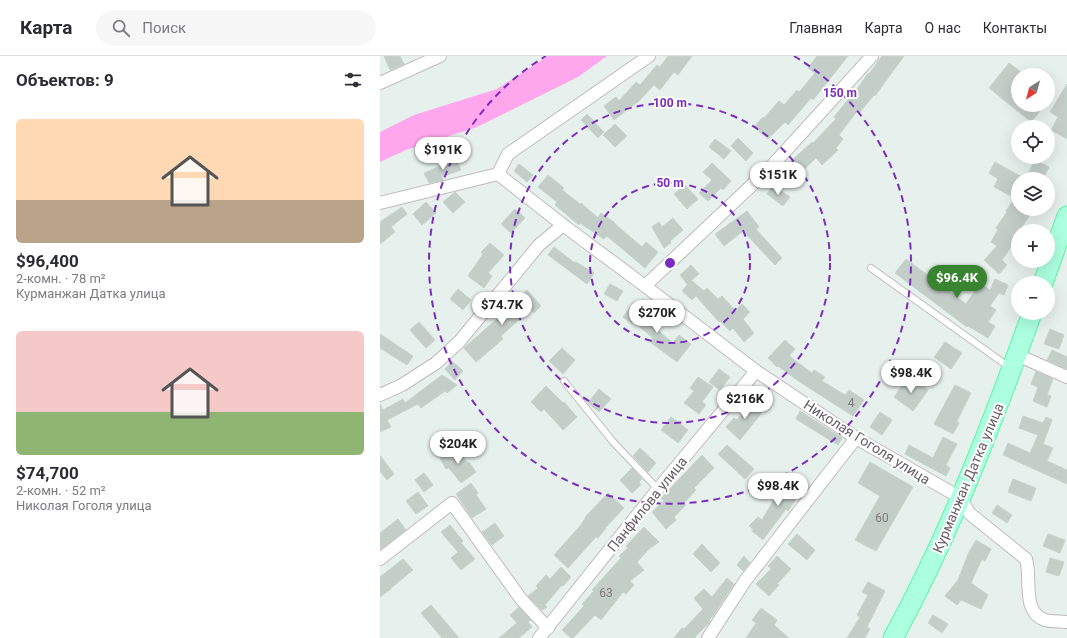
<!DOCTYPE html>
<html lang="ru">
<meta charset="utf-8">
<style>
:root{--surface:#fff;--page:#f7f7f7;--text:#2b2b33;--muted:#7c7c81;--line:#e1e1e2;--accent:#398430}
body{margin:0;font-family:Roboto,sans-serif;background:var(--page);color:var(--text);height:100vh;display:flex;flex-direction:column;font-size:15px;white-space:nowrap}
*{box-sizing:border-box;margin:0}
p{font-size:13px;color:var(--muted)}
.icon{flex:none;width:22px;height:22px;fill:none;stroke:currentColor;stroke-width:2;stroke-linecap:round;stroke-linejoin:round}
.map{position:relative;flex:1;overflow:hidden}
.side{display:flex;flex-direction:column;background:var(--surface);width:380px}
.side>*{flex:none}
.needle{width:26px;rotate:216deg}
.tools{position:absolute;left:631px;top:12px;display:grid;gap:8px}
.tools a{display:grid;place-items:center;width:44px;height:44px;border-radius:50%;background:var(--surface);box-shadow:0 4px 16px #0002;font-size:20px}
.price{position:absolute;translate:-50% -34px;padding:0 9px;border-radius:14px;background:#fff;color:#222;font-size:13px;line-height:26px;filter:drop-shadow(0 1px 2px #0008)}
.price::after{content:'';position:absolute;left:50%;top:24px;width:12px;height:9px;margin-left:-6px;background:inherit;clip-path:polygon(0 0,100% 0,50% 100%)}
.price.current{background:var(--accent);color:#fff}
ul{padding:0;list-style:none}
li{display:grid;align-content:center;gap:8px;height:212px;padding:0 16px}
li span{display:grid;place-items:center;height:124px;border-radius:6px;color:#555}
li>.icon{margin-inline-start:auto}
span .icon{width:72px;height:72px;fill:#fffc;stroke-width:1}
li b{font-size:17px}
h2{display:flex;justify-content:space-between;align-items:center;height:48px;padding:0 16px;font-size:17px}
header{display:flex;align-items:center;gap:24px;box-sizing:border-box;height:56px;padding:0 20px;background:var(--surface);border-bottom:1px solid var(--line)}
header strong{font-size:19px}
nav{display:flex;gap:22px;margin-inline-start:auto;font-size:14px}
.search{width:280px;height:36px;background:var(--page);display:flex;align-items:center;gap:10px;box-sizing:border-box;padding:0 14px;border-radius:22px;color:var(--muted);font-size:15px}
main{display:flex;flex:1;min-height:0}
.map>svg:first-child{display:block}
.water{fill:#ffa7ed}
.building{fill:#c4cec9;stroke:#c4d5cc}
.lines{fill:none;stroke-linecap:round;stroke-linejoin:round}
.service-casing{stroke:#c2babf;stroke-width:8}
.minor-casing{stroke:#c2babf;stroke-width:14}
.primary-casing{stroke:#58f7a6;stroke-width:21}
.service{stroke:#fff;stroke-width:6}
.minor{stroke:#fff;stroke-width:12}
.primary{stroke:#acffdf;stroke-width:19}
.ring{fill:none;stroke:#7b2cbf;stroke-width:2;stroke-dasharray:7 5}
.labels{text-anchor:middle;dominant-baseline:central;stroke-width:4;stroke-linejoin:round;paint-order:stroke}
.number-label{font-size:12px;fill:#7e797d}
.street-label{font-size:14px;fill:#675d64;stroke:#fff}
.centre{fill:#7b2cbf;stroke:#fff;stroke-width:2}
.ring-label{font-size:12px;text-anchor:middle;font-weight:bold;fill:#7b2cbf;stroke:#fff;stroke-width:4;stroke-linejoin:round;paint-order:stroke}
</style>
<header>
<strong>Карта</strong>
<div class="search"><svg class="icon" aria-label="search" viewBox="0 0 24 24"><circle cx="10" cy="10" r="6"/><path d="M15 15l6 6"/></svg>Поиск</div>
<nav><a>Главная</a><a>Карта</a><a>О нас</a><a>Контакты</a></nav>
</header>
<main>
<section class="side">
<h2>Объектов: 9<svg class="icon" aria-label="filters" viewBox="0 0 24 24"><path d="M4 7h16M4 17h16"/><circle cx="9" cy="7" r="2"/><circle cx="15" cy="17" r="2"/></svg></h2>
<ul>
<li><span style="background:linear-gradient(#ffd9b3 65%,#b9a48a 0)"><svg class="icon" aria-label="home" viewBox="0 0 24 24"><path d="M3 11l9-7 9 7M6 9v11h12V9"/></svg></span><div><b>$96,400</b><p>2-комн. · 78 m²</p><p>Курманжан Датка улица</p></div></li>
<li><span style="background:linear-gradient(#f6c9c9 65%,#8fb573 0)"><svg class="icon" aria-label="home" viewBox="0 0 24 24"><path d="M3 11l9-7 9 7M6 9v11h12V9"/></svg></span><div><b>$74,700</b><p>2-комн. · 52 m²</p><p>Николая Гоголя улица</p></div></li>
</ul>
</section>
<div class="map">
<svg width="687" height="582" viewBox="0 0 687 582">
<rect width="100%" height="100%" fill="#e6f0ec"/>
<path class="water" d="M168,0H227L198,21L97,71L26,94L0,106V76L34,59L117,33Z"/>
<g class="building">
<path d="M4,0H20L24,8L10,14Z"/>
<path d="M288,0H312L298,19L294,16L280,34L274,29L257,47H256L234,64L224,50L236,41L239,45L256,26L260,29L277,9L280,11Z"/>
<path d="M437,0H468L433,44L431,42L408,69L405,66L388,83L374,71L383,61L384,62L399,45L404,49L417,34L419,36L435,17L428,12Z"/>
<path d="M502,0H524L495,40L494,39L480,56L478,54L459,79L463,83L456,92L458,94L442,109L436,102L418,119L408,108L432,86L433,87L456,63L454,61L480,29L488,17L489,18Z"/>
<path d="M629,7L642,17L641,19H638V23L631,32L638,38V49H652L660,55L651,66L609,32Z"/>
<path d="M687,28V83L671,74L678,61L670,56Z"/>
<path d="M207,58L224,76L218,82L201,64Z"/>
<path d="M235,68L247,80L235,91L223,79Z"/>
<path d="M358,82L373,97L366,105L351,90Z"/>
<path d="M335,83L351,95L344,103L329,91Z"/>
<path d="M76,102L81,114L61,121L64,124L49,127L44,117L65,108V106Z"/>
<path d="M655,104L669,111L663,123H658L648,118Z"/>
<path d="M615,106L642,121L641,123H638V128L631,140L614,131L618,123L609,117Z"/>
<path d="M332,107L351,125L343,134L341,132L328,145L319,137L332,124L323,116Z"/>
<path d="M139,108L153,119L147,126L134,115Z"/>
<path d="M168,119L184,132L182,134L200,148L201,147L218,162L221,157L235,167V168L262,191L266,186L278,196L265,212L227,180L224,183L200,167L199,169L175,149L177,146L158,131Z"/>
<path d="M305,129L318,143L307,153L294,138Z"/>
<path d="M393,129L410,141L403,150L387,138Z"/>
<path d="M75,136L85,146L73,157L63,146Z"/>
<path d="M46,146L56,157L42,169L33,158Z"/>
<path d="M632,146L638,151V153H642L650,159L639,175H638V181L622,204L627,209L619,218L604,204L617,190L611,186L618,174L616,172L627,156L626,155Z"/>
<path d="M22,151L27,158L11,171L15,176L0,188V166Z"/>
<path d="M135,153L145,162L131,177L121,168Z"/>
<path d="M367,155L379,171L376,173L402,202L395,209L363,175L344,190L335,178Z"/>
<path d="M293,162L303,174L290,185L291,187L284,192L272,171L279,166L282,171Z"/>
<path d="M110,187L124,199L108,217L112,220L104,232L88,220L103,198L101,196Z"/>
<path d="M174,191L195,207L196,206L214,217L207,228L168,199Z"/>
<path d="M526,203L586,248L600,227L610,234L615,223L628,229L624,239L619,237L610,250L616,254L608,266L615,270L608,282L588,270L587,271L515,217Z"/>
<path d="M311,209L319,218L307,228L300,219Z"/>
<path d="M311,224L324,235L327,232L338,243L342,240L355,254L362,248L370,256L363,263L374,277L364,286L353,272L350,275L340,265L339,266L316,240L312,244L302,235Z"/>
<path d="M230,228L243,235L237,245L224,238Z"/>
<path d="M78,233L91,244L83,254L70,243Z"/>
<path d="M147,234L161,250L154,257L151,253L121,280L123,283L96,306L84,292L128,253L127,251Z"/>
<path d="M254,246L273,263L269,267L293,287L299,279L311,288L297,306L270,286L273,282L254,266L252,268L243,261Z"/>
<path d="M39,266L55,284L46,292L30,274Z"/>
<path d="M670,273L684,279L679,293L664,288Z"/>
<path d="M0,278L33,300L27,309L0,292Z"/>
<path d="M405,284L415,293L409,300L432,317L434,314L445,321L442,325L465,339L469,334L484,344L473,360L417,324L398,310L397,311L388,302Z"/>
<path d="M565,286L582,297L571,313L554,301Z"/>
<path d="M182,292L195,304L183,318L169,305Z"/>
<path d="M672,294L687,301V313L667,304Z"/>
<path d="M72,305L83,315L75,324L65,313Z"/>
<path d="M339,313L350,321L340,334L329,326Z"/>
<path d="M656,315L673,323L667,339L671,340L667,351L653,345L658,331L651,328Z"/>
<path d="M62,319L77,329L67,337L65,335L41,352L38,348L7,364L11,371L0,376V348L3,354L23,343L25,347Z"/>
<path d="M529,320L548,334L533,355L514,341Z"/>
<path d="M318,321L333,331L322,346L326,349L319,358L304,347L314,335L310,332Z"/>
<path d="M575,329L591,337L577,365L579,367L573,378L554,368Z"/>
<path d="M166,330L183,347L184,346L197,361L183,374L164,353L161,356L151,346Z"/>
<path d="M219,333L231,343L219,356L208,347Z"/>
<path d="M372,344L384,354L360,384L346,371L354,362L357,364Z"/>
<path d="M420,355L462,382L458,389L416,363Z"/>
<path d="M500,356L512,364L502,379L490,371Z"/>
<path d="M643,360L663,367L666,361L672,364L663,388L673,392L667,405L687,414V428L623,399L628,387L650,397L658,379L639,372Z"/>
<path d="M291,361L308,374L298,387L281,374Z"/>
<path d="M563,381L577,388L566,409L570,412L566,420L525,398L529,389L553,402Z"/>
<path d="M347,389L374,413L365,423L338,398Z"/>
<path d="M79,392L87,407L89,406L96,416L81,427L69,412L66,413L60,402Z"/>
<path d="M260,392L276,407L268,416L253,400Z"/>
<path d="M0,399L14,418L7,424L0,415Z"/>
<path d="M322,399L334,412L314,432L316,434L304,447L306,449L294,461L296,464L286,473L272,456L284,445L281,442Z"/>
<path d="M490,406L533,431L496,495L475,484L500,440L478,427Z"/>
<path d="M252,412L262,423L259,426L261,429L252,437L240,424Z"/>
<path d="M44,417L53,429L44,436L35,424Z"/>
<path d="M411,418L425,430L414,442L416,443L408,455L406,453L383,484L372,475L373,473L369,470L378,461L382,464L404,426Z"/>
<path d="M633,423L656,432L651,445L628,436Z"/>
<path d="M91,427L98,437L96,439L106,453L92,462L76,438Z"/>
<path d="M38,436L48,450L36,458L26,445Z"/>
<path d="M228,437L244,452L225,472H226L218,482L216,481L188,512L174,499L201,469L207,459Z"/>
<path d="M617,449L632,459L627,467L612,457Z"/>
<path d="M18,463L26,474L0,494V477Z"/>
<path d="M115,467L124,480L112,489L102,476Z"/>
<path d="M70,469L83,485L81,487L95,503L81,514L71,502L78,496L61,476Z"/>
<path d="M264,471L279,486L269,493L257,506L264,514L250,525L254,529L246,538L243,536L221,564L215,559L193,582H191L182,574L204,550L202,548L214,535L212,534L241,502L239,500L248,492L246,490Z"/>
<path d="M417,478L435,494L427,504L408,488Z"/>
<path d="M668,478L685,484L680,497L663,490Z"/>
<path d="M596,484L611,493L605,505L602,503L591,527L608,539L601,553L581,544L577,549L565,540L578,524L589,496Z"/>
<path d="M322,488L340,507L331,516L313,498Z"/>
<path d="M364,500L370,507L363,515L357,509Z"/>
<path d="M397,500L411,513L397,528L399,529L389,540L376,528L391,513L388,510Z"/>
<path d="M670,502L684,506L679,520L666,516Z"/>
<path d="M23,503L33,514L11,532V533L0,541V521Z"/>
<path d="M181,511L191,521L183,530L182,529L165,549L167,551L162,554L148,540L158,532L156,530L166,519L170,523Z"/>
<path d="M347,522L354,528L333,560L329,564L330,565L329,567L315,581L316,582H294L302,572L304,573L323,553L314,542L324,533L332,541Z"/>
<path d="M488,526L505,535L487,571L490,573L485,582H467L480,561L477,559L488,539L482,536Z"/>
<path d="M51,549L79,582H62L41,557Z"/>
<path d="M139,551L151,564L148,566L152,571L139,582H119L137,567L130,559Z"/>
<path d="M381,552L397,564L394,569L409,582H366L376,567L372,564Z"/>
<path d="M553,559L568,568L562,577L548,567Z"/>
</g>
<g class="lines">
<defs>
<g id="service">
<path d="M491,212L629,311"/>
<path d="M184,325L234,387L278,433"/>
</g>
<g id="minor">
<path d="M0,27L60,0"/>
<path d="M118,118L183,169L265,230L376,315L476,382L581,442L589,457L646,503C652,522 641,556 665,564C672,566 680,565 687,566"/>
<path d="M0,147L118,118L128,98L269,0"/>
<path d="M265,230L389,113L492,0"/>
<path d="M637,299L687,321"/>
<path d="M0,339L22,329L56,307L79,286L159,189L183,169"/>
<path d="M0,503L72,447L141,543L168,572"/>
<path d="M159,582L278,433L376,315"/>
<path d="M328,582L365,525L476,382"/>
</g>
<g id="primary">
<path d="M663,227L687,160"/>
<path d="M513,582C570,478 612,368 652,257"/>
</g>
</defs>
<use href="#service" class="service-casing"/>
<use href="#minor" class="minor-casing"/>
<use href="#primary" class="primary-casing"/>
<use href="#service" class="service"/>
<use href="#minor" class="minor"/>
<use href="#primary" class="primary"/>
</g>
<g class="ring">
<circle cx="290" cy="207" r="80"/>
<circle cx="290" cy="207" r="160"/>
<path d="M414 0A241 241 0 1 1 166 0"/>
</g>
<g class="labels">
<g class="number-label">
<text x="471" y="347">4</text>
<text x="502" y="462">60</text>
<text x="226" y="537">63</text>
</g>
<g class="street-label">
<text transform="translate(487 386) rotate(32)">Николая Гоголя улица</text>
<text transform="translate(588 422) rotate(-67)">Курманжан Датка улица</text>
<text transform="translate(267 448) rotate(-51)">Панфилова улица</text>
</g>
</g>
<circle cx="290" cy="207" r="6" class="centre"/>
<g class="ring-label">
<text x="460" y="41">150 m</text>
<text x="290" y="51">100 m</text>
<text x="290" y="131">50 m</text>
</g>
</svg>
<div class="tools">
<a><svg class="needle" viewBox="-14 -14 28 28"><path d="M0-13l5 13h-10z" fill="#e53935"/><path d="M0 13l5-13h-10z" fill="#7c7c81"/></svg></a>
<a><svg class="icon" aria-label="locate" viewBox="0 0 24 24"><circle cx="12" cy="12" r="6"/><path d="M12 2v4M12 18v4M2 12h4M18 12h4"/></svg></a>
<a><svg class="icon" aria-label="layers" viewBox="0 0 24 24"><path d="M12 4l9 5-9 5-9-5zM3 14l9 5 9-5"/></svg></a>
<a>+</a>
<a>−</a>
</div>
<b class="price" style="left:63px;top:115px">$191K</b>
<b class="price" style="left:398px;top:140px">$151K</b>
<b class="price current" style="left:577px;top:243px">$96.4K</b>
<b class="price" style="left:122px;top:270px">$74.7K</b>
<b class="price" style="left:277px;top:278px">$270K</b>
<b class="price" style="left:531px;top:338px">$98.4K</b>
<b class="price" style="left:365px;top:364px">$216K</b>
<b class="price" style="left:78px;top:409px">$204K</b>
<b class="price" style="left:398px;top:451px">$98.4K</b>
</div>
</main>
